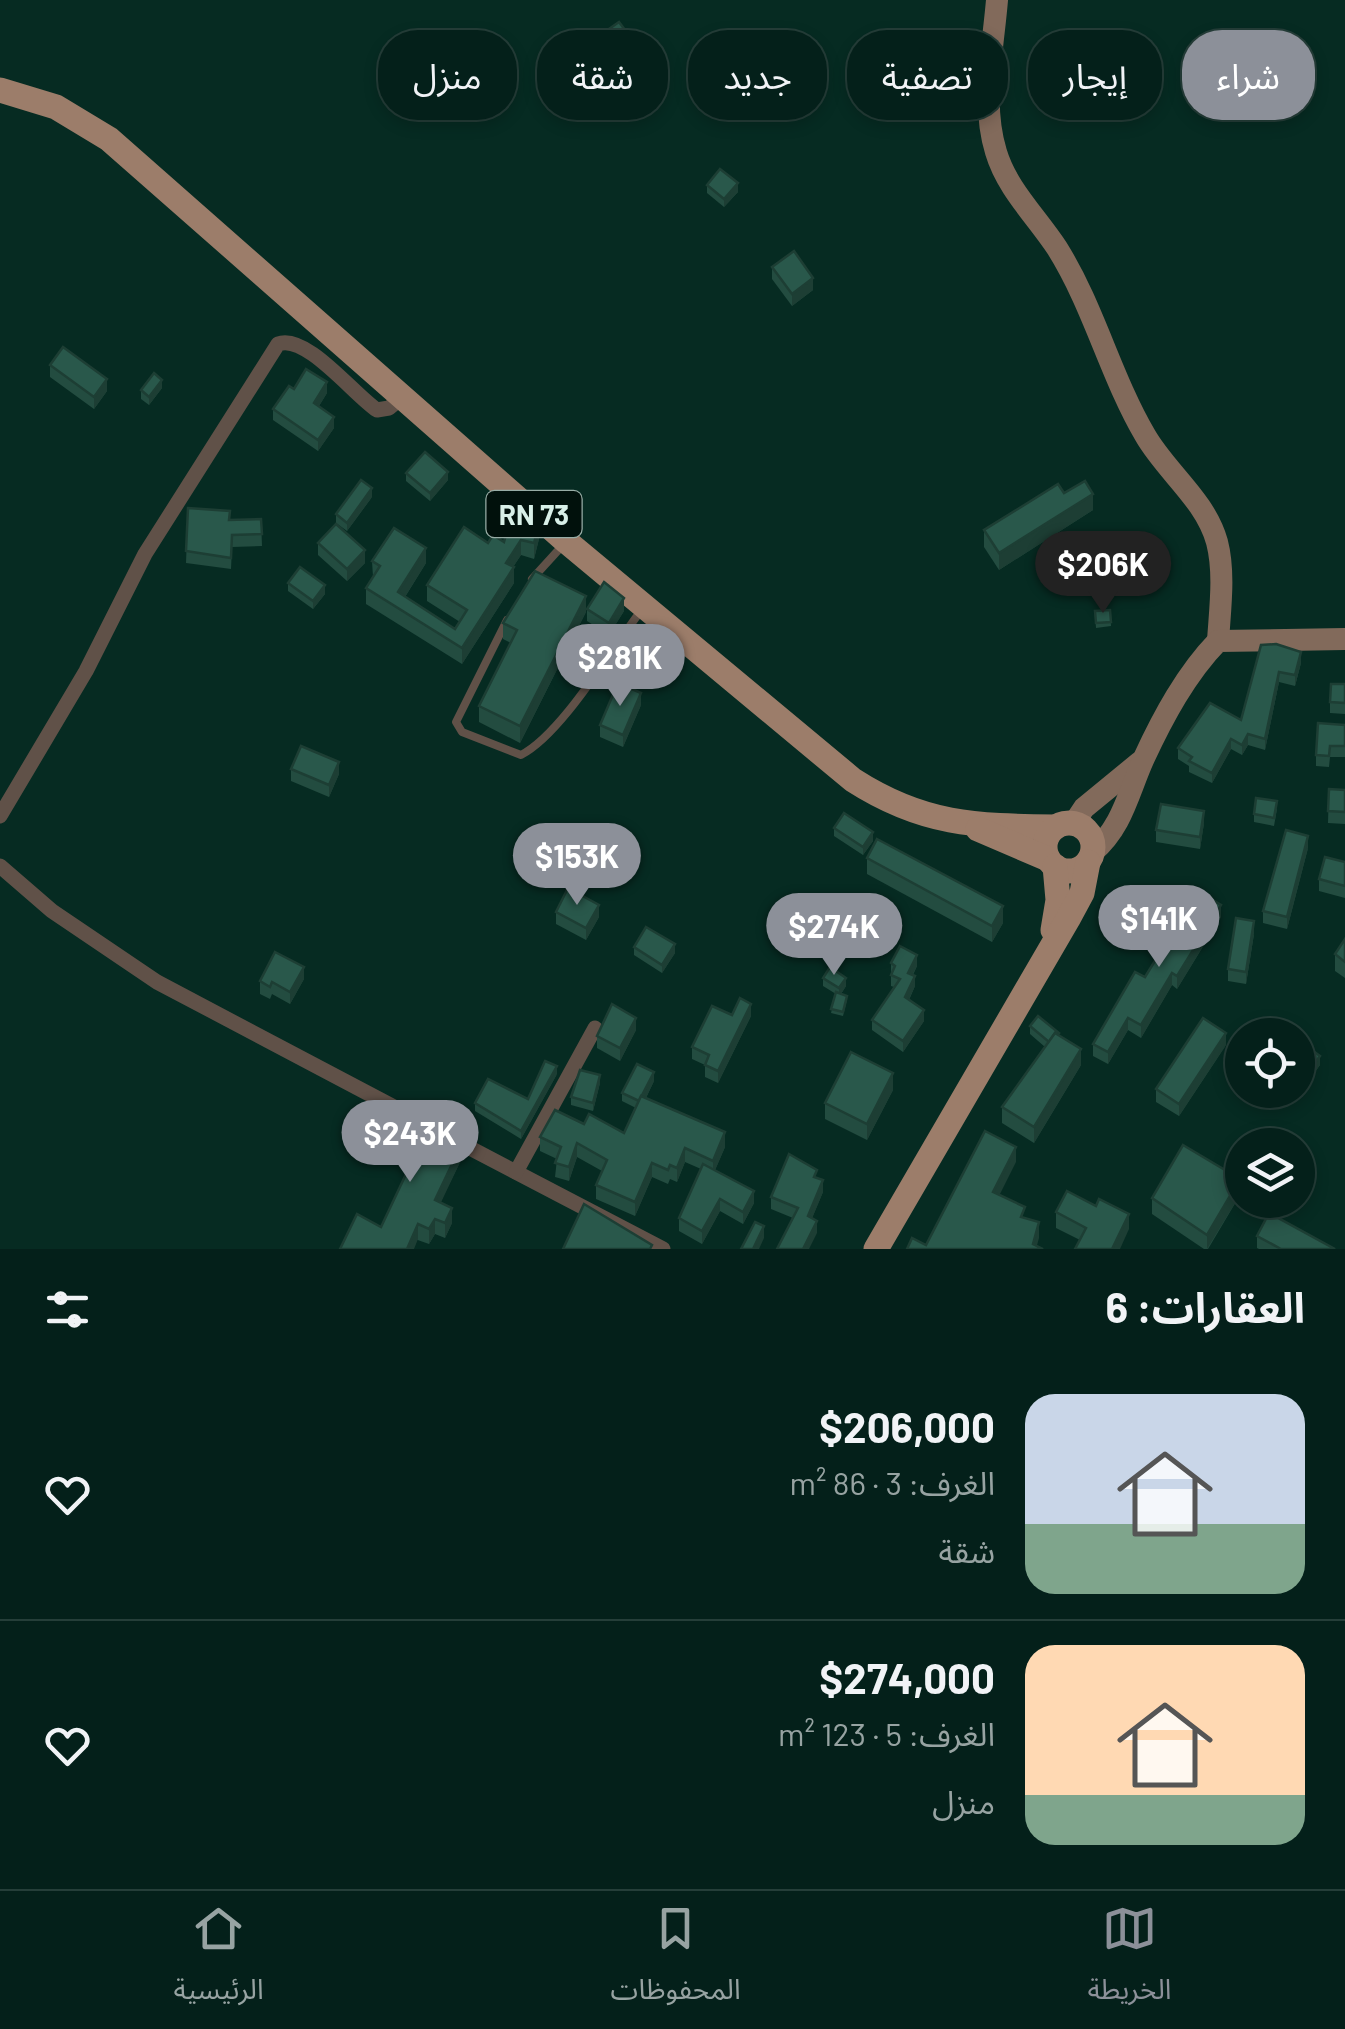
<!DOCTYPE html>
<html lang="ar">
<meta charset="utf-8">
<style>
:root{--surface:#04201a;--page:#0d2823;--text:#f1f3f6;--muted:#97a3a2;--line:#253e39;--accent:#8c9099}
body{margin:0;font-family:Barlow,"Noto Sans Arabic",sans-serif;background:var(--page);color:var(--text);direction:rtl;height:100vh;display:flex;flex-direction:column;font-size:38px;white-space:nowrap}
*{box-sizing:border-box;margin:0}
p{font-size:32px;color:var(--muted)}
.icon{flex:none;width:55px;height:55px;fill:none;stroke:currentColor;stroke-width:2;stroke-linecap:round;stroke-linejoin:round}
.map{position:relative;height:1249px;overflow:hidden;direction:ltr}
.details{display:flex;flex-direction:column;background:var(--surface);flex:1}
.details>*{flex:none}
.banner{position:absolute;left:30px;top:30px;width:1285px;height:90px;direction:rtl;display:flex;gap:20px}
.controls{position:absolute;left:1225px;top:1018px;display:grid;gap:20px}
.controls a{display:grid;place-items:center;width:90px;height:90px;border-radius:50%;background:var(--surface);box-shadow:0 5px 15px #0003,0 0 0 2px var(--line);font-size:50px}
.price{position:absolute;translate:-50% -85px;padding:0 22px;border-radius:35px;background:var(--accent);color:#fff;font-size:32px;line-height:65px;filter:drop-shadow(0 2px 5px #0008)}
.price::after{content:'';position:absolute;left:50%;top:60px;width:30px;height:22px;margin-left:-15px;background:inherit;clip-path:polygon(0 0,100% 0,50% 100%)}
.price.current{background:#222;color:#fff}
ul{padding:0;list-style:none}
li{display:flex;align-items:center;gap:30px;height:250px;padding:0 40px}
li+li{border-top:2px solid var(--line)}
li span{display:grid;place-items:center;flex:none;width:280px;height:200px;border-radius:30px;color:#555}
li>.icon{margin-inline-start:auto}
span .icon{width:120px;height:120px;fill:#fffc;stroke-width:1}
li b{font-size:42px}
h2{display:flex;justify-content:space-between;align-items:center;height:120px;padding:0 40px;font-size:42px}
.tag{padding:0 35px;border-radius:40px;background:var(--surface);box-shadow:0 5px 15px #0003,0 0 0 2px var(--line);font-size:35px;line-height:90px}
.tag.current{background:var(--accent);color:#fff}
.tab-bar{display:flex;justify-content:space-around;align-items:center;height:140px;border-top:2px solid var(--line);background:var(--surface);font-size:28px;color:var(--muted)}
.tab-bar a{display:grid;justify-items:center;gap:5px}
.tab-bar .current{color:var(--accent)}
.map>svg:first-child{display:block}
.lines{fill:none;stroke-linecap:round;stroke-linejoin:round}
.lane{stroke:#605148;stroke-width:8}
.street{stroke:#605148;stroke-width:15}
.secondary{stroke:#826a5b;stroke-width:22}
.primary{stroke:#9c7d6a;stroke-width:25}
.wall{fill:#234c40}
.shaded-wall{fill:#1d3e34}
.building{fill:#29584b;stroke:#1d3e34;stroke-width:2.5}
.labels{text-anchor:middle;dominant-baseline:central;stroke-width:8;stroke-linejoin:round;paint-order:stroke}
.shield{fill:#01110c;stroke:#98ada6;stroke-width:2.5}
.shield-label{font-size:28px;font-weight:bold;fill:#d8f0e8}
</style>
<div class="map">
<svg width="1345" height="1249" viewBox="0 0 1345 1249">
<rect width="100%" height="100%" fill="#062b22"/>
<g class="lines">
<g class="lane">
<path d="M532,579L563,545"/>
<path d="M507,620L456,722L462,732L521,755C562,734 612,648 643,608"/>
</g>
<g class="street">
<path d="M0,816L86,671L145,554L278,344C306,333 354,395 377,410L389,408L401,398"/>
<path d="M0,866L52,911L157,982L409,1115"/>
<path d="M447,1136L663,1249"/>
<path d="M516,1172L595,1028"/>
</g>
<g class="secondary">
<path d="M997,0C993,49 981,104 996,152C1007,189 1036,216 1057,248C1094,307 1110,375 1145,435C1166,472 1205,499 1217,542C1225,573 1220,609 1218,641"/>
<path d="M1074,823L1084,808L1140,762"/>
<path d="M1093,852C1123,826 1128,793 1144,758C1163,717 1186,674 1218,641L1345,639"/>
</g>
<g class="primary">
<path d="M0,90L56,107L109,139L567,542L853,780C923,825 975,826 1055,827"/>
<circle cx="1069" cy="847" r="24"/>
<path d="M978,829L1048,859"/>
<path d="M1053,930L1058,900L1055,866"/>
<path d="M876,1249L1068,919L1082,893L1088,862"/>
</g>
</g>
<g class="wall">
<path d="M628,42L585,72L576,60V52Z"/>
<path d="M707,185L738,192L724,207L707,193Z"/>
<path d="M772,267L813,290L792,306L772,279Z"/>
<path d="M50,365L107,391L94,409L50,377Z"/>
<path d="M162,388L149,405L141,399V390Z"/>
<path d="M294,389L327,393L319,406L334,428L318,451L273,420V409Z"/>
<path d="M406,473L448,480L430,501L406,481Z"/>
<path d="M1064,493L1093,510L999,570L984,547V530Z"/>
<path d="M372,497L347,531L336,523V514Z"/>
<path d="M188,508L230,520L261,519L262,546L232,547L231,569L186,563Z"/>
<path d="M539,539L534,559L521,555L513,567L514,583L462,664L366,604V588L373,577L372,561L426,563L405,597L455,629L460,622L427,601V585L488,543Z"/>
<path d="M318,543L365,563L347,581L318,555Z"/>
<path d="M288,583L325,594L313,609L288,591Z"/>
<path d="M587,609L624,611L609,635L587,621Z"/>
<path d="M1110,610L1111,626L1096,628L1095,611Z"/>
<path d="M586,612L520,743L479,722V706L511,643L503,639V623Z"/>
<path d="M1261,645L1301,663L1295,686L1279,682L1265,750L1248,745L1242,755L1231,749L1212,783L1189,772V766L1178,759V748L1241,720Z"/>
<path d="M1345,684V714L1330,713V702Z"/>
<path d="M641,705L623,747L600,737V725Z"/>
<path d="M1345,725V757H1330L1329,767L1316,766V755Z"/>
<path d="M291,769L339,774L329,797L291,781Z"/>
<path d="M1329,789L1345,790V824L1328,823Z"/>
<path d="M1277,809L1274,826L1254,822V814Z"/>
<path d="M1204,823L1200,849L1156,842V830Z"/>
<path d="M834,828L873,841L863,855L834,836Z"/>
<path d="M1308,848L1287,929L1263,923V911Z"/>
<path d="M867,858L1003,923L992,942L867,874Z"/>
<path d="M1345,862V898L1319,891V879Z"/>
<path d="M556,912L599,917L586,940L556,924Z"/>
<path d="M1221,917L1177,989L1172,985L1141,1038L1128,1030L1108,1064L1093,1056V1044L1145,977Z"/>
<path d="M1254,934L1246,984L1228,981V969Z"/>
<path d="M1345,939V978L1335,971V954Z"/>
<path d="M634,947L675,953L662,973L634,955Z"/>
<path d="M891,963L917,966L913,975L915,986L909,1000L924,1021L903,1052L872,1030V1020L894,987L891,986Z"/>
<path d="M823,978L846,986L841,994L847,1000L843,1016L831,1013L836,994L823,986Z"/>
<path d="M304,979L290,1004L272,994L270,999L260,994V981Z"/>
<path d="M732,1015L751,1016L718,1083L705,1077V1065L692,1059V1047Z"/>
<path d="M1030,1026L1059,1035L1081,1065L1034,1143L1002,1123V1107L1045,1047L1030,1034Z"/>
<path d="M636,1030L620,1061L597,1048V1036Z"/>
<path d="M1298,1040L1320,1065L1306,1084L1298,1078Z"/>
<path d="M1226,1045L1179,1116L1156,1102V1089Z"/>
<path d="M557,1074L521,1139L475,1111V1103L528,1099Z"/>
<path d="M654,1081L646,1098L725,1147L715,1170L754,1203L743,1224L720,1211L702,1244L679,1231V1218L701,1169L685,1162L677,1182L670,1179L668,1184L652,1177L635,1216L596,1199V1185L602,1171L577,1157L569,1181L555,1177L557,1159L540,1151V1137L584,1124L624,1133L636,1108L622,1101V1093Z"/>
<path d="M600,1083L593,1111L571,1105V1097Z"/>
<path d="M893,1090L867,1140L825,1119V1103Z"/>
<path d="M381,1139L463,1156L440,1203L452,1223L445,1238L435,1234L429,1244L381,1227L409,1167L381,1154Z"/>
<path d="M817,1178L823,1192L812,1218L817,1233L793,1218L771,1209V1197Z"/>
<path d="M1240,1195L1208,1249H1204L1152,1214V1198Z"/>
<path d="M1056,1212L1129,1229L1080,1240L1056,1228Z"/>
<path d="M1257,1236L1335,1249H1259L1257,1248Z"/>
</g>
<g class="shaded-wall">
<path d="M628,34V42L585,72V64Z"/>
<path d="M738,183V192L724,207V199Z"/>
<path d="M813,278V290L792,306V294Z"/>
<path d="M107,379V391L94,409V397Z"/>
<path d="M162,380V388L149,405V397Z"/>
<path d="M327,382V393L314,414V403Z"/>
<path d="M334,417V428L318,451V440Z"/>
<path d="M448,472V480L430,501V493Z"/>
<path d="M372,488V497L347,531V523Z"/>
<path d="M1093,494V510L999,570V553Z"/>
<path d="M539,524V539L534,559V543Z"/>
<path d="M521,540V555L506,578V563Z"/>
<path d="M426,548V563L398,608V592Z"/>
<path d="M365,550V563L347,581V569Z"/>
<path d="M514,567V583L462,664V648Z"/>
<path d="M325,585V594L313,609V601Z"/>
<path d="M586,596V612L520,743V726Z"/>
<path d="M624,598V611L609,635V623Z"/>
<path d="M1301,652V663L1295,686V675Z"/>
<path d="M1279,672V682L1265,750V739Z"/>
<path d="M641,693V705L623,747V735Z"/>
<path d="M1248,734V745L1242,755V745Z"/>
<path d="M1231,739V749L1212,783V773Z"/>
<path d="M339,762V774L329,797V785Z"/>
<path d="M1204,811V823L1200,849V837Z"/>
<path d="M873,832V841L863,855V847Z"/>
<path d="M1308,836V848L1287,929V917Z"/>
<path d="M599,905V917L586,940V928Z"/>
<path d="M1221,905V917L1177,989V976Z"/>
<path d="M1003,906V923L992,942V926Z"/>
<path d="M1254,921V934L1246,984V972Z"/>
<path d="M675,944V953L662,973V965Z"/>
<path d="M917,955V966L908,983V973Z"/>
<path d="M304,967V979L290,1004V992Z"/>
<path d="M1172,973V985L1141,1038V1025Z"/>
<path d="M915,976V986L905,1008V997Z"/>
<path d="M846,978V986L839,997V988Z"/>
<path d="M751,1004V1016L718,1083V1071Z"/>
<path d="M924,1010V1021L903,1052V1041Z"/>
<path d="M636,1018V1030L620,1061V1048Z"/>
<path d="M1128,1018V1030L1108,1064V1052Z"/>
<path d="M1226,1033V1045L1179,1116V1104Z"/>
<path d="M1081,1049V1065L1034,1143V1127Z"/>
<path d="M1320,1056V1065L1306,1084V1075Z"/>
<path d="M557,1066V1074L521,1139V1131Z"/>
<path d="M654,1072V1081L640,1110V1102Z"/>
<path d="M893,1073V1090L867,1140V1124Z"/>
<path d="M600,1075V1083L593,1111V1103Z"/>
<path d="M725,1132V1147L713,1175V1161Z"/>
<path d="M463,1141V1156L435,1215V1200Z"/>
<path d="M577,1143V1157L569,1181V1167Z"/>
<path d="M1016,1147V1162L993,1208V1192Z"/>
<path d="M685,1148V1162L677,1182V1168Z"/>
<path d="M652,1163V1177L635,1216V1202Z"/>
<path d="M1240,1179V1195L1207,1249V1235Z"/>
<path d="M823,1180V1192L808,1228V1216Z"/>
<path d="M754,1191V1203L743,1224V1212Z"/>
<path d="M720,1199V1211L702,1244V1231Z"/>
<path d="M452,1208V1223L445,1238V1223Z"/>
<path d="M1129,1214V1229L1120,1249H1112Z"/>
<path d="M435,1219V1234L429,1244V1229Z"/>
<path d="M817,1221V1233L809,1249H803Z"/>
<path d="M1039,1222V1238L1036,1249L1033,1244Z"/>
<path d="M418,1224V1239L414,1249H407Z"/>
<path d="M764,1226V1238L759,1249H753Z"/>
</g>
<g class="building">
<path d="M619,22L628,34L585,64L576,52Z"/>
<path d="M720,169L738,183L724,199L707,185Z"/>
<path d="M794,251L813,278L792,294L772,267Z"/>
<path d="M63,347L107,379L94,397L50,365Z"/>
<path d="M306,369L327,382L314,403L334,417L318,440L273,409L289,386L294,389Z"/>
<path d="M154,373L162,380L149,397L141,390Z"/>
<path d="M425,452L448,472L430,493L406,473Z"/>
<path d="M361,480L372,488L347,523L336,514Z"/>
<path d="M1085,481L1093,494L999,553L984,530L1058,484L1064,493Z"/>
<path d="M188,508L230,511L229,520L261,519L262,534L232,535L231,558L186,551Z"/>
<path d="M526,513L539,524L534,543L521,540L506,563L514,567L462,648L366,588L380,566L372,561L394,528L426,548L398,592L455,629L467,610L427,585L464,527L488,543L493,535L504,542L511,515L521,518Z"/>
<path d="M336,524L365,550L347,569L318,543Z"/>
<path d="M300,567L325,585L313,601L288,583Z"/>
<path d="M535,571L586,596L520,726L479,706L517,630L503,623Z"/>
<path d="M604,582L624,598L609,623L587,609Z"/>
<path d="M1110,610L1111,622L1096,623L1095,611Z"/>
<path d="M1276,644L1301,652L1295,675L1279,672L1265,739L1248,734L1242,745L1231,739L1212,773L1189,761L1192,757L1178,748L1210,703L1241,720L1261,645Z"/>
<path d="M618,683L641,693L623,735L600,725Z"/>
<path d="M1331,684H1345V703L1330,702Z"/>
<path d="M1318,723L1345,725V746H1330L1329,756L1316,755Z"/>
<path d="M301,746L339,762L329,785L291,769Z"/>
<path d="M1329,789L1345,790V812L1328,811Z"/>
<path d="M1256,798L1277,801L1274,818L1254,814Z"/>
<path d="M1161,804L1204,811L1200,837L1156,830Z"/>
<path d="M844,813L873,832L863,847L834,828Z"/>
<path d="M1286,830L1308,836L1287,917L1263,911Z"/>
<path d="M877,839L1003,906L992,926L867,858Z"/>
<path d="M1325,857L1345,862V886L1319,879Z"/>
<path d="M568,888L599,905L586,928L556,912Z"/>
<path d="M1198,891L1221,905L1177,976L1172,973L1141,1025L1128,1018L1108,1052L1093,1044L1135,972L1145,977Z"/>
<path d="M1236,918L1254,921L1246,972L1228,969Z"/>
<path d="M646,927L675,944L662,965L634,947Z"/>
<path d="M1345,939V962L1335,954Z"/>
<path d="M900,946L917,955L908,973L915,976L905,997L924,1010L903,1041L872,1020L900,979L891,975L895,966L891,963Z"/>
<path d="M275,952L304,967L290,992L272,982L270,987L260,981Z"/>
<path d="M830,967L846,978L839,988L823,978Z"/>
<path d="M836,992L847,996L843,1012L831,1009Z"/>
<path d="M740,998L751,1004L718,1071L705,1065L709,1055L692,1047L712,1006L732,1015Z"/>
<path d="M612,1004L636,1018L620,1048L597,1036Z"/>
<path d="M1038,1016L1059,1033L1058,1034L1055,1033L1049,1042L1030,1026Z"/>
<path d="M1203,1018L1226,1033L1179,1104L1156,1089Z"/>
<path d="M1055,1033L1081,1049L1034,1127L1002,1107Z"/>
<path d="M1298,1040L1320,1056L1306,1075L1298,1069Z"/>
<path d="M851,1052L893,1073L867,1124L825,1103Z"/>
<path d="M545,1061L557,1066L521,1131L475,1103L488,1079L528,1099Z"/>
<path d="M637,1064L654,1072L639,1101L622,1093Z"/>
<path d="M580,1070L600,1075L593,1103L571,1097Z"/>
<path d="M641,1096L725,1132L713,1161L685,1148L677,1168L670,1165L668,1170L652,1163L635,1202L596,1185L607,1160L577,1143L569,1167L555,1163L561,1147L540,1137L555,1110L584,1124L589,1114L624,1133Z"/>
<path d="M396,1106L463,1141L435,1200L452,1208L445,1223L435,1219L429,1229L418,1224L407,1249H340L357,1214L381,1227L415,1155L381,1139Z"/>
<path d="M985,1131L1016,1147L993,1192L1025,1207L1021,1217L1039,1222L1033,1244L1043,1249H907L912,1238L926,1245Z"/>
<path d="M1183,1145L1240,1179L1207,1235L1152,1198Z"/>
<path d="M789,1154L817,1170L814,1177L823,1180L808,1216L817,1221L803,1249H777L798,1208L771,1197Z"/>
<path d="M703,1164L754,1191L743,1212L720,1199L702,1231L679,1218Z"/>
<path d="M1067,1191L1096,1206L1099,1199L1129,1214L1112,1249H1075L1086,1228L1056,1212Z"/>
<path d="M584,1204L652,1245L650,1249H563Z"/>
<path d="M1269,1213L1335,1249H1281L1257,1236Z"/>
<path d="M755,1222L764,1226L753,1249H741Z"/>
</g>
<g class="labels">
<rect class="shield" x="486.5" y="491" width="95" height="46" rx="8"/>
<g class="shield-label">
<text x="534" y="514">RN 73</text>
</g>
</g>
</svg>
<div class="controls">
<a><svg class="icon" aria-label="locate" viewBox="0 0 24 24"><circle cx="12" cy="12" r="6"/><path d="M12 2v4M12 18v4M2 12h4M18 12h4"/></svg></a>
<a><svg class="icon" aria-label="layers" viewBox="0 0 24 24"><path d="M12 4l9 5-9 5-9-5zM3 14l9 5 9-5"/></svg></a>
</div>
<b class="price current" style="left:1103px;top:616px">$206K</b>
<b class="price" style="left:620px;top:709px">$281K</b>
<b class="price" style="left:577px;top:908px">$153K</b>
<b class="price" style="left:1159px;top:970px">$141K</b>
<b class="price" style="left:834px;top:978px">$274K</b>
<b class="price" style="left:410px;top:1185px">$243K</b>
<div class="banner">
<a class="tag current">شراء</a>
<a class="tag">إيجار</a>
<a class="tag">تصفية</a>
<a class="tag">جديد</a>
<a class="tag">شقة</a>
<a class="tag">منزل</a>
</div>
</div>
<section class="details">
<h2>العقارات: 6<svg class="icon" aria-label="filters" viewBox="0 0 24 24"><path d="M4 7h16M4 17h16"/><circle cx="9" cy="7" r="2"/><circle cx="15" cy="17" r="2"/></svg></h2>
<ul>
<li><span style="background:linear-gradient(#c9d6e8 65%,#7fa58c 0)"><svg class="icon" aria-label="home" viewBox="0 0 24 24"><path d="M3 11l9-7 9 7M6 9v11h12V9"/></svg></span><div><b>$206,000</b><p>الغرف: 3 · 86 m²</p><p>شقة</p></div><svg class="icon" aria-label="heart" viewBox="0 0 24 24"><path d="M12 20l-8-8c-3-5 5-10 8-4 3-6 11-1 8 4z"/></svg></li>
<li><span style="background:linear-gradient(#ffd9b3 75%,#7fa58c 0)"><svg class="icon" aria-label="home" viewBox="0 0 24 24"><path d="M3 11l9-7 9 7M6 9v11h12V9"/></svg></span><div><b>$274,000</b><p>الغرف: 5 · 123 m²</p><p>منزل</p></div><svg class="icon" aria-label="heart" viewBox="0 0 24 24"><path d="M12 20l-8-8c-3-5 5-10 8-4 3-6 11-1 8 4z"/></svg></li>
</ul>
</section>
<nav class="tab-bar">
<a class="current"><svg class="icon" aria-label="map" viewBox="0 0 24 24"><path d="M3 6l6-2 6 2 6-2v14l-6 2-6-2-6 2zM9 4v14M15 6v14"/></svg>الخريطة</a>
<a><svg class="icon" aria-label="saved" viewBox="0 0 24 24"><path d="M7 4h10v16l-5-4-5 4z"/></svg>المحفوظات</a>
<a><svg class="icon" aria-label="home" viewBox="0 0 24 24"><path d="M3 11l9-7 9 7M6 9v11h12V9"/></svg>الرئيسية</a>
</nav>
